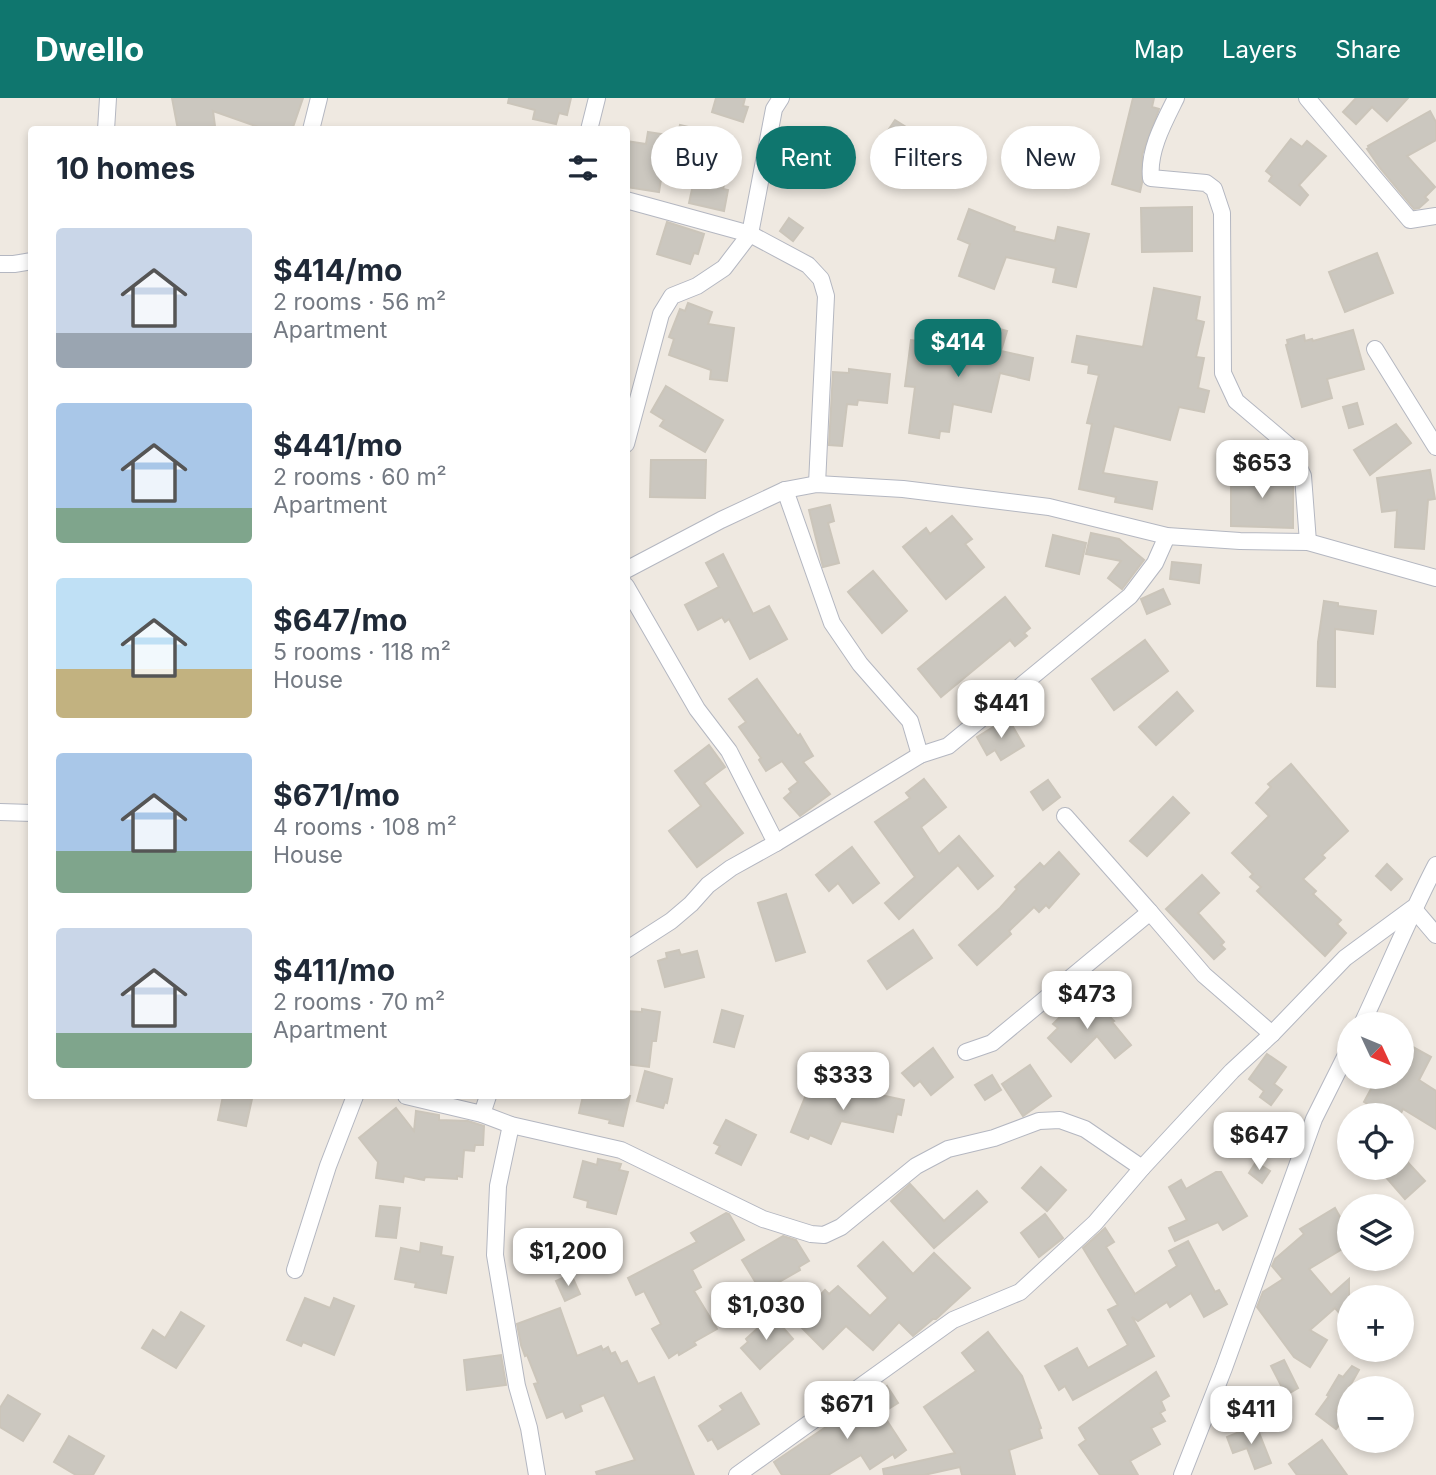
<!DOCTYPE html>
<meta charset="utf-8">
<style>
:root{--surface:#fff;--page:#f2f2f3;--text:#1f2937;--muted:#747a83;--accent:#0f766e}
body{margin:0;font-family:Inter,sans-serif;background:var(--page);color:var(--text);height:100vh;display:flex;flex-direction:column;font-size:26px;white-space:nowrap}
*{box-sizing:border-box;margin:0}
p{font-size:23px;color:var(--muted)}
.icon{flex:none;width:38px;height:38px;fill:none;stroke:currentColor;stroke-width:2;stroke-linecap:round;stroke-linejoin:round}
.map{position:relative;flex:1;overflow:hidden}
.details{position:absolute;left:28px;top:28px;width:602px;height:973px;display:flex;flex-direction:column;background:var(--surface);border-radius:7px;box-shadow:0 4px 10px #0003}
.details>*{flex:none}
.top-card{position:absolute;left:651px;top:28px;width:665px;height:63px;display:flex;gap:14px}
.needle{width:46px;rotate:134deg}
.buttons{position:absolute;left:1337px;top:914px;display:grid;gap:14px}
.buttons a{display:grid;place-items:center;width:77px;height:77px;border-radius:50%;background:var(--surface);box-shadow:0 4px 10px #0003;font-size:35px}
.price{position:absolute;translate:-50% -60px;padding:0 16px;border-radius:14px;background:#fff;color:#222;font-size:23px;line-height:46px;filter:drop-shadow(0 2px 4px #0008)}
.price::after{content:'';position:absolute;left:50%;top:42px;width:21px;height:16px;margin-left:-10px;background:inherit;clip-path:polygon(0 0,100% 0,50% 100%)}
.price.active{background:var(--accent);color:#fff}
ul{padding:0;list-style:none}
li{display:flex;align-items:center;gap:21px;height:175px;padding:0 28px}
li span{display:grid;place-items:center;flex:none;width:196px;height:140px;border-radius:7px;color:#555}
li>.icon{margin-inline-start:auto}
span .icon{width:84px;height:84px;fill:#fffc;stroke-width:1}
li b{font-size:30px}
h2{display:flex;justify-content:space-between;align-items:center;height:84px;padding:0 28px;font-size:30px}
.chip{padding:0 24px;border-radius:32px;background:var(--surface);box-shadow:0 4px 10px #0003;font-size:24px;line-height:63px}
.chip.active{background:var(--accent);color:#fff}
header{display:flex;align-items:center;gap:42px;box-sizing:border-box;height:98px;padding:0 35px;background:var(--accent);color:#fff}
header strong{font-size:33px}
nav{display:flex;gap:38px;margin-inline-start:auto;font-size:24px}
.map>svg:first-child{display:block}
.building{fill:#cbc7bf;stroke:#cbc5ba;stroke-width:2}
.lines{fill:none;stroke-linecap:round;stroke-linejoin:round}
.minor-casing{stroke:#b4b7c1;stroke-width:18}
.minor{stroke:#fff;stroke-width:16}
</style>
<header>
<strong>Dwello</strong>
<nav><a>Map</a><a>Layers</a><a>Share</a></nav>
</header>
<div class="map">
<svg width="1436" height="1377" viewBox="0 0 1436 1377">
<rect width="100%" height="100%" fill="#efe9e1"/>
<g class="building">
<path d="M172,0H303L292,32H267L213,13L215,28L178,32Z"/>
<path d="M509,0H571L567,17L559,15L556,26L533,21L535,12L508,5Z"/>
<path d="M716,0H745L743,8L748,9L743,24L712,14Z"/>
<path d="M1133,0H1154L1152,9L1159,11L1142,57V85L1140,94L1112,86Z"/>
<path d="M1356,0H1408L1387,23L1372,9L1356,26L1343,14Z"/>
<path d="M1430,13L1436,24V42L1407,58L1435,89L1425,99L1428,102L1419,110L1414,111L1380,70L1367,51L1369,50L1368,48Z"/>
<path d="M895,22L946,54L936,70L917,57L912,65L894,54L897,49L883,40Z"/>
<path d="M680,27L701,32L695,55L674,50Z"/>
<path d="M648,34L668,37L659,94L626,89V43L646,46Z"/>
<path d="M1291,41L1302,49L1307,43L1326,58L1299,87L1308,97L1300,107L1269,83L1272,78L1266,73Z"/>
<path d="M698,64L728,71L723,91L728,92L724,113L689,105Z"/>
<path d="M1192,109V153L1142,154L1141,110Z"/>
<path d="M969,111L1015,129L1014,133L1055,143L1058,129L1089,136L1076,189L1053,184L1056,170L1006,159L994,191L959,178L970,146L958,141Z"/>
<path d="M789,120L803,130L793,143L780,133Z"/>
<path d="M667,124L704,136L698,156L694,155L690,166L657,156Z"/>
<path d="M1377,155L1393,195L1345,214L1329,174Z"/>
<path d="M1154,190L1200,199L1196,222L1204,224L1196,259L1204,260L1198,290L1209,293L1204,314L1179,309L1170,342L1114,328L1103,375L1157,384L1152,411L1115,404L1116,399L1079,391L1092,326L1087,325L1099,277L1088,275L1089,267L1072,264L1077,238L1143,249Z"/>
<path d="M688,205L712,214L708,226L734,230L727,283L710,281L711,272L669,257L674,241L669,239L680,211L685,213Z"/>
<path d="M988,228L1007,233L1001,253L1033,260L1029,282L1000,275L991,314L953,306L949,334L940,333L939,340L909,335L915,289L905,288L911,242L981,251Z"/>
<path d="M1353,232L1364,271L1327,281L1332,300L1302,309L1286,247L1288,246L1287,242L1304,237L1305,243L1312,241L1313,243Z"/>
<path d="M849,271L890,276L887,305L858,302L857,307L847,306L842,348L829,347L833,274L849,275Z"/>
<path d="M666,288L723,322L705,354L660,328L664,322L651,314Z"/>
<path d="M1357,305L1363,326L1349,330L1343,309Z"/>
<path d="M1396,326L1411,345L1370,377L1354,352Z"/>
<path d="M651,362H706L705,400L650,399Z"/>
<path d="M1430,372L1435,401L1428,402L1424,451L1395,449L1397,412L1382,414L1377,380Z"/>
<path d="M1231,375H1290L1293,388V430L1231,428Z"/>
<path d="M830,407L834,423L828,425L839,465L823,469L809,412Z"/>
<path d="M952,418L972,441L965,446L984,469L946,501L903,449L926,430L930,436Z"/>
<path d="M1091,435L1119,441L1144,462L1122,491L1108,480L1121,463L1086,456Z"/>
<path d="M1053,437L1086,445L1079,476L1046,468Z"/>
<path d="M723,456L753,516L769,508L787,541L750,561L729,521L725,524L722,519L698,532L685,507L719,489L706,465Z"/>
<path d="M1172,464L1201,467L1199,485L1170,481Z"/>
<path d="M873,473L907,513L882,535L848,494Z"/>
<path d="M1163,491L1170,506L1147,516L1141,501Z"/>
<path d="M1005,499L1030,530L1024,535L1027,538L1015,548L1010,542L941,599L918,571Z"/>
<path d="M1324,503L1338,505V508L1376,513L1373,536L1335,531V589L1317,588L1318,544Z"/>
<path d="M1145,542L1168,573L1114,612L1092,581Z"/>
<path d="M757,581L798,638L800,636L813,658L803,664L830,696L800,718L784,700L791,694L789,691L798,684L782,663L766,673L759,662L761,660L739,629L746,624L729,601Z"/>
<path d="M1177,594L1193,613L1156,647L1139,629Z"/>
<path d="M1008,620L1024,648L1001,662L995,652L987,657L977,639Z"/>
<path d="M709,647L725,669L704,685L743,735L697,769L669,733L701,708L675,673Z"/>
<path d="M1291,666L1348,733L1322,757L1325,760L1303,781L1316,793L1313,796L1341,822L1337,826L1346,835L1325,858L1257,793L1261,789L1250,779L1253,776L1232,755L1269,718L1256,705L1271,689L1268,686Z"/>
<path d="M924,681L946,709L921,729L939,756L959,738L993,778L978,791L958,767L899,821L885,805L915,779L875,724L910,700L906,695Z"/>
<path d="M1048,682L1060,699L1043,712L1031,694Z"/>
<path d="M1173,699L1189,715L1147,758L1130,743Z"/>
<path d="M852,749L879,785L853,805L838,785L829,793L816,777Z"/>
<path d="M1059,754L1079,776L1049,810L1046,807L1039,814L1034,809L1009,833L1011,836L977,867L959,847L1000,810L1017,791L1015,789L1040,765L1044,769Z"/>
<path d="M1387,766L1402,781L1391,792L1376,778Z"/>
<path d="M1202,777L1219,795L1198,815L1224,844L1221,847L1225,851L1214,861L1166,811Z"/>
<path d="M786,796L805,854L776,863L758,805Z"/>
<path d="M913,832L932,860L887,891L868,863Z"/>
<path d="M679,852L681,857L697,853L704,879L665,889L658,863L667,860L666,855Z"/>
<path d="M1091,900L1114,923L1112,924L1131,947L1115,960L1097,938L1071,964L1048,940L1058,930L1053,926L1068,911L1071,914L1079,907L1082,909Z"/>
<path d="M642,911L660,914L656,943H652L649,969L626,966V913L642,914Z"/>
<path d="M722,912L743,918L734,949L714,944Z"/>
<path d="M1402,943L1431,959L1419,982L1436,993V1031L1403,1011L1400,1017H1386L1364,1004L1378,978H1402Z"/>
<path d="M933,950L953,979L931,997L920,983L914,988L902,975Z"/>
<path d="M1267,956L1286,969L1274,986L1282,992L1271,1007L1260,999L1264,993L1249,981Z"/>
<path d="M1030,967L1051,998L1023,1018L1002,986Z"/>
<path d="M645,973L672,981L667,1005L665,1004L663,1010L637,1003Z"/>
<path d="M992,977L1001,992L985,1002L975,987Z"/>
<path d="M812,982L864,1000L866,994L904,1002L901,1017L897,1016L893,1034L841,1023L831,1046L810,1037L808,1041L791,1034Z"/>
<path d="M223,998L252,1001L246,1028L218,1022Z"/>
<path d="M583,998H630L623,1028L609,1025L610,1022L579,1015Z"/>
<path d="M396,1010L414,1033L416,1013L439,1017V1022L468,1023L484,1028L483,1047H475L474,1053L464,1052L462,1079L457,1078V1081L425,1079L424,1082L404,1078L403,1084L376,1080L378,1064L359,1040Z"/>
<path d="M726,1022L756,1037L741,1067L716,1055L720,1048L714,1045Z"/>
<path d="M1402,1058L1425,1083L1405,1101L1377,1069H1402Z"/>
<path d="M598,1061L621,1066L619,1072L628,1074L616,1116L587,1109L588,1103L574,1099L583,1063L597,1067Z"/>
<path d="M1256,1064L1270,1073L1262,1085L1249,1075Z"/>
<path d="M1041,1069L1066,1092L1047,1113L1022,1090Z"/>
<path d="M1216,1074H1221L1247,1118L1223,1132L1218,1124L1175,1143L1169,1130L1187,1122L1169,1089L1181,1082L1186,1091Z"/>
<path d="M910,1086L944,1123L977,1093L987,1104L934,1150L891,1103Z"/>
<path d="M380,1108L400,1110L396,1140L376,1138Z"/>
<path d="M1335,1110L1349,1135V1147L1309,1171L1331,1197L1349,1181V1226L1335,1210L1310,1232L1327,1242L1310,1269L1294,1259L1257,1209L1263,1194L1283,1181L1272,1168L1275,1161L1304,1136L1300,1131Z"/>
<path d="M726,1115L729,1116L744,1142L692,1172L701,1189L694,1193L717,1231L694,1244L696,1247L679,1257L678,1254L669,1260L652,1231L661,1226L644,1193L636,1197L628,1180L697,1144L691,1135Z"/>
<path d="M1045,1116L1063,1140L1039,1159L1021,1135Z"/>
<path d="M1105,1130L1114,1144L1106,1149L1135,1196L1177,1168L1169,1153L1188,1143L1215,1194L1219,1192L1227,1206L1204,1219L1191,1195L1170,1209L1167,1204L1138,1223L1132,1219L1154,1258L1073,1302L1065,1288L1059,1292L1045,1268L1077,1250L1088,1270L1128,1247L1108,1212L1118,1207L1083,1150Z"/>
<path d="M783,1138L796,1142L809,1163L799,1169L800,1172L774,1187L777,1193L765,1200L742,1162Z"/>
<path d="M883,1144L913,1176L934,1155L970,1190L936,1221H933L913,1238L899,1224L873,1252L846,1228L823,1251L800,1228L812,1216L807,1211L825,1192L829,1196L838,1188L870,1218L888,1200L858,1168Z"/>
<path d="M421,1145L442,1149L441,1157L453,1159L446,1195L415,1189L416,1185L395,1181L401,1150L420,1154Z"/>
<path d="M571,1176L580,1196L565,1203L556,1183Z"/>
<path d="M305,1200L330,1210L334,1200L354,1208L334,1257L303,1244L301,1248L287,1242Z"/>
<path d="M560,1210L577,1258L601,1248L603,1252L608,1249L611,1256L615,1254L621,1266L627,1263L638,1286L654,1279L694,1377H597L596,1374L635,1362L604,1297L580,1307L582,1313L566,1320L563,1313L547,1320L534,1286L538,1285L527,1257L525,1258L521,1247L517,1226Z"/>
<path d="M181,1214L204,1228L176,1270L142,1250L153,1232L165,1240Z"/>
<path d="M772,1217L793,1241L760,1271L741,1250L748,1244L746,1241Z"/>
<path d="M988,1234L1022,1278L1041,1330L1039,1331L1042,1340L1009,1352L1015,1377H962L960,1369L924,1377H884L883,1371L955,1355L924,1309L976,1273L962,1255Z"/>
<path d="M501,1257L506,1287L467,1292L464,1262Z"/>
<path d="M1284,1262L1298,1290L1286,1297L1271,1268Z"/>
<path d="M1352,1268L1359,1272L1336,1313L1345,1320L1336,1331L1316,1316L1329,1298L1327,1297L1339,1277L1343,1279Z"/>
<path d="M1156,1274L1169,1298L1161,1303L1165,1312L1160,1315L1165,1323L1151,1330L1160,1346L1130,1363L1138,1377H1100L1079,1347L1086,1342L1079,1330Z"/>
<path d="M887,1288L898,1305L882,1315L906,1352L895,1360L893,1356L870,1371L861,1357L828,1377H782L774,1364Z"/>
<path d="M741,1295L759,1326L718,1351L712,1341L708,1343L699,1328L723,1312L720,1308Z"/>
<path d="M8,1297L40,1316L23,1343L0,1329V1310Z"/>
<path d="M1256,1327L1271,1365L1255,1371L1247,1350L1233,1355L1227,1339Z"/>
<path d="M69,1338L104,1358L93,1377H76L54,1364Z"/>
<path d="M1322,1342L1347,1377H1297L1289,1366Z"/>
</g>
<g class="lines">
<defs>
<g id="minor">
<path d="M1176,0C1164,24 1148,53 1151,80L1206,85L1214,91L1222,115L1223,275L1236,303L1288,347L1303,378L1308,444"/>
<path d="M1307,0L1410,122L1436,118"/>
<path d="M106,32L108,0"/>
<path d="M311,32L319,0"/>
<path d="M589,32L597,0"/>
<path d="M626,102L750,136L808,167L821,181L826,198L817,386"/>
<path d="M0,166H14L32,163"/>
<path d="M1375,251L1436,349"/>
<path d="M626,346L661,216L672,198L697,188L724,170L750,136L774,11L781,0"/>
<path d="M785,392L832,525L860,566L910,623L920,657"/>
<path d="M626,472L721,422L785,392L817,386L903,391L1049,409L1167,438L1240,443L1308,444L1436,480"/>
<path d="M626,488L697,611L729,653L776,745L731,770L708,787L691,806L671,823L626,852"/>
<path d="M0,714L32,715"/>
<path d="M1065,718L1150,814"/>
<path d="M776,745L920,657L948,648L1130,498L1155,465L1167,438"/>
<path d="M1362,926C1387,873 1409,819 1436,767"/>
<path d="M966,954L992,945L1150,814L1204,877L1272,936"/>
<path d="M406,998L482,1016L511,1027L621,1052L763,1121L811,1136L824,1137L841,1129L916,1068L948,1051L994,1040L1039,1023L1060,1022L1085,1031L1142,1070"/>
<path d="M482,1016L488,998"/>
<path d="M511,1027L498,1088L495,1157L517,1288L529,1330L537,1377"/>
<path d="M295,1172L328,1068L355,998"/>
<path d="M737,1377L953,1222L1020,1194L1095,1125L1142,1070L1232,973L1272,936L1345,860L1413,810L1436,837"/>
<path d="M1182,1377L1224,1270L1314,1021L1349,951"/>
</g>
</defs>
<use href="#minor" class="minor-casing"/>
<use href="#minor" class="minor"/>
</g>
</svg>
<div class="buttons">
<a><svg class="needle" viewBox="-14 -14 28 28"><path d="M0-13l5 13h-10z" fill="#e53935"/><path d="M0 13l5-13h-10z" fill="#747a83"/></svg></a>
<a><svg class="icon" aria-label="locate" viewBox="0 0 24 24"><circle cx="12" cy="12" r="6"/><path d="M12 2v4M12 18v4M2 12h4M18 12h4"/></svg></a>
<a><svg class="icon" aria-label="layers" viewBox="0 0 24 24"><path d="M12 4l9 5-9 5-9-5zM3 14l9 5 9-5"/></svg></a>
<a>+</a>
<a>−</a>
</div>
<b class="price active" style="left:958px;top:281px">$414</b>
<b class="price" style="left:1262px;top:402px">$653</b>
<b class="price" style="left:1001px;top:642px">$441</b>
<b class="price" style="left:1087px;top:933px">$473</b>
<b class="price" style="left:843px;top:1014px">$333</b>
<b class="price" style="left:1259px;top:1074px">$647</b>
<b class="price" style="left:568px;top:1190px">$1,200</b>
<b class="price" style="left:766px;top:1244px">$1,030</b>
<b class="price" style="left:847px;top:1343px">$671</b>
<b class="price" style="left:1251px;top:1348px">$411</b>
<div class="top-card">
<a class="chip">Buy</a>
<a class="chip active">Rent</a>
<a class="chip">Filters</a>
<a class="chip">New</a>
</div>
<section class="details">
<h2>10 homes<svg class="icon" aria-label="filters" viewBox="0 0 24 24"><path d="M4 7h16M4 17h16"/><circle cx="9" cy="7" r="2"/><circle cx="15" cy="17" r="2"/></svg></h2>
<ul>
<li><span style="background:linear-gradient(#c9d6e8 75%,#9aa5b1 0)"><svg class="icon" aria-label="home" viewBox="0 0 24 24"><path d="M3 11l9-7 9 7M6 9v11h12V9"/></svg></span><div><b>$414/mo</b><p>2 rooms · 56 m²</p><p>Apartment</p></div></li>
<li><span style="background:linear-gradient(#a9c7e8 75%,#7fa58c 0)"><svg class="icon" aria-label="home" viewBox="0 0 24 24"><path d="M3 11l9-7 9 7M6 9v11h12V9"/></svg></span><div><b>$441/mo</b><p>2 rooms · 60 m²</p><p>Apartment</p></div></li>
<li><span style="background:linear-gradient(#bfe0f5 65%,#c2b280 0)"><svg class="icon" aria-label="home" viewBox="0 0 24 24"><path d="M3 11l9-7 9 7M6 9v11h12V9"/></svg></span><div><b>$647/mo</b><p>5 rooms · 118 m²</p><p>House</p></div></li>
<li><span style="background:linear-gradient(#a9c7e8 70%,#7fa58c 0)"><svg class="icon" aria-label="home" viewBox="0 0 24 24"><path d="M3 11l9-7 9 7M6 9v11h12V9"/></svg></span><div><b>$671/mo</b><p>4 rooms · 108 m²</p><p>House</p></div></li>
<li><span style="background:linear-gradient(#c9d6e8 75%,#7fa58c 0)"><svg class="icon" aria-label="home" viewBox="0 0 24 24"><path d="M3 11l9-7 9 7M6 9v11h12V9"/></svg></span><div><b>$411/mo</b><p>2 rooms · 70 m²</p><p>Apartment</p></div></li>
</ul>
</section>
</div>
